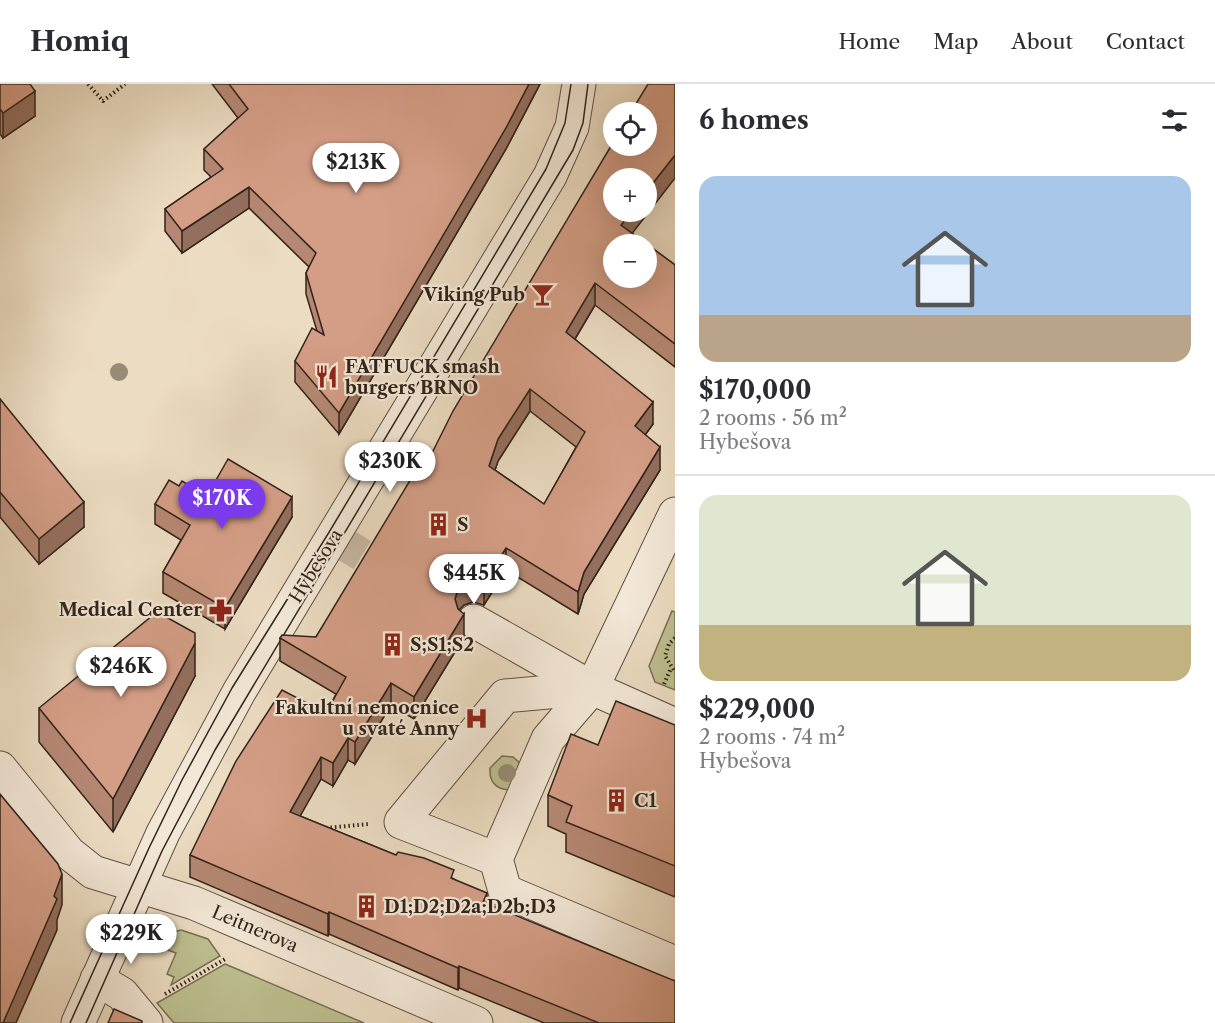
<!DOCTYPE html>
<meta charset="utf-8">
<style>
:root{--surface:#fff;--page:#f2f2f3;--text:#2b2b33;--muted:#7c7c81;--line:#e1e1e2;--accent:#7c3aed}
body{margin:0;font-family:"Libre Caslon Text",serif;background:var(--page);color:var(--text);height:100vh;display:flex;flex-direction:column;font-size:22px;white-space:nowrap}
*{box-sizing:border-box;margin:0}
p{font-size:20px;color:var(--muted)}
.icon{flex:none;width:33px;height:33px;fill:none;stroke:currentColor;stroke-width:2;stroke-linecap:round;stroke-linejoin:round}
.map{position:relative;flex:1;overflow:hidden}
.sheet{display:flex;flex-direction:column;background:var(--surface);width:540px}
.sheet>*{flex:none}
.buttons{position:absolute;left:603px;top:18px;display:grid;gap:12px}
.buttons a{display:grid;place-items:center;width:54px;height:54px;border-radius:50%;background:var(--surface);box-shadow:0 6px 24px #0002;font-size:30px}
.price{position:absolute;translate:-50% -51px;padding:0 14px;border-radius:21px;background:#fff;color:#222;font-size:20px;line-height:39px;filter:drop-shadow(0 2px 3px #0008)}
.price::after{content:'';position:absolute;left:50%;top:36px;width:18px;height:14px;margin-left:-9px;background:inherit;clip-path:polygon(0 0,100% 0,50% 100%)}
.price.selected{background:var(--accent);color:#fff}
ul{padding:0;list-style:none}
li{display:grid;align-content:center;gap:12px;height:318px;padding:0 24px}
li+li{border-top:2px solid var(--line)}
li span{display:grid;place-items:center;height:186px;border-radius:18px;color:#555}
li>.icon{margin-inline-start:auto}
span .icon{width:108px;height:108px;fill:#fffc;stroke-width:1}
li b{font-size:26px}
h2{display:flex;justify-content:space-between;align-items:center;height:72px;padding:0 24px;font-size:26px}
header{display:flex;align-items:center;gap:36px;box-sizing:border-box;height:84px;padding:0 30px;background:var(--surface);border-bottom:2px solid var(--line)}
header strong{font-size:28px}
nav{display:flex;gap:33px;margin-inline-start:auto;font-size:21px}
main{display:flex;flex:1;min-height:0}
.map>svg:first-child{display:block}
.green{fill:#bdbf8f;stroke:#767155;stroke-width:1.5}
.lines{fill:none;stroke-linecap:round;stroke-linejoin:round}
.minor-tunnel{stroke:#c6b7a1;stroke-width:33;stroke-dasharray:33 16;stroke-linecap:butt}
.minor-casing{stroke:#5f5145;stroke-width:35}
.path{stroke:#30231b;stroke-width:4;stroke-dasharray:1.5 3;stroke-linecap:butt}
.minor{stroke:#f3e8d7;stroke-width:33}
.tram{stroke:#30231b;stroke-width:1.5}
.tree{fill:#988c76}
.wall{fill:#b68873;stroke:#30231b;stroke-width:1.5;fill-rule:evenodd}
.shaded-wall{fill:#946f5e;stroke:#30231b;stroke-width:1.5}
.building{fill:#d49e86;stroke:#30231b;stroke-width:1.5;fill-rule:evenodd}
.labels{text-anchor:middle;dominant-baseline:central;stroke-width:4.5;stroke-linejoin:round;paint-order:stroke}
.poi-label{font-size:18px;font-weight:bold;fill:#30231b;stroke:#f3e8d7;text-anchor:start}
.street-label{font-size:18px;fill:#30231b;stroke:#f3e8d7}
</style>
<header>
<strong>Homiq</strong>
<nav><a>Home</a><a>Map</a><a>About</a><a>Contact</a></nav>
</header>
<main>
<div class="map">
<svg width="675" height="939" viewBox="0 0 675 939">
<rect width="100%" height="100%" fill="#ecdcc2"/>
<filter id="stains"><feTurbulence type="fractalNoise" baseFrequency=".00333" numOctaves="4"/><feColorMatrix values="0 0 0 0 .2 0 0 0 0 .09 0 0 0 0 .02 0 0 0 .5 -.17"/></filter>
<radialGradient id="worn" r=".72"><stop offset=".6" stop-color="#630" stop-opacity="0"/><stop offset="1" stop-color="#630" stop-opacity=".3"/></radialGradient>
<g class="green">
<path d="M672,527L675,528V606L655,598L649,582Z"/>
<path d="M502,672L513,673L521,680L509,706C495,705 489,697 490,684Z"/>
<path d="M181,846L208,855L220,872L171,901L174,893L167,890L176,869L165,865L173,848Z"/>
<path d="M225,880L364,939H174L157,919Z"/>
</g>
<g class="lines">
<path class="minor-tunnel" d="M334,454L402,495"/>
<defs>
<g id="minor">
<path d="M675,430L592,604L548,655L496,775L505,807L675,879"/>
<path d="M474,537L592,604L675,641"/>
<path d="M0,684L69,769L93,788L194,819L476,939"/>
<path d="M496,775L401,738L505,612L592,604"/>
<path d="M97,895L122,910L146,939"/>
<path d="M78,939L163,749L239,608L550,92L572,43L579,0"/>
</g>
</defs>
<use href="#minor" class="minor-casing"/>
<g class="path">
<path d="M88,0L103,17L125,0"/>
<path d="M675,554L669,560L665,572L675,588"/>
<path d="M664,600L671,584"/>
<path d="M326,744L369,740"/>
<path d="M165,910L227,874"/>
</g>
<use href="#minor" class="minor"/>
<g class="tram">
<path d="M70,939L149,764L182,696L232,604L328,450L546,85L565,39L571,0"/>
<path d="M86,939L162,767L215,666L573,66L583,39L588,0"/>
</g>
</g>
<g class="tree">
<circle cx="119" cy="288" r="9"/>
<circle cx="507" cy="689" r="9"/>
</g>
<g class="wall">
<path d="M0,0L35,32L3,54L0,50Z"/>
<path d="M212,0H540L506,65L339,350L295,298V277L317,247L306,210V189L309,183L249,124L182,169L165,147V125L211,93L204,86V65L238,34Z"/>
<path d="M632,149L675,181V283L595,221L575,255L653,340L645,351L660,386L584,510L578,530L506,486L484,521L473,518L464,521L459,526L464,553L414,635L391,621L355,680L348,676L333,702L321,695L300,732L454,795L487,820L675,939H544L459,904L458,906L329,850L328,852L190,793V771L326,629L336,610L280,577V554L316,553L426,381ZM530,327L576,363L544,420L495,386L498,377Z"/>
<path d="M0,315L84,443L39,480L0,433Z"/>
<path d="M179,402L207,412L292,433L225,545L163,509V488L181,456L155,440V420Z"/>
<path d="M195,592L113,748L39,658V624Z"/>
<path d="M675,641V813L566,768V750L548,742V711L598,661Z"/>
</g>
<g class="shaded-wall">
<path d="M529,0H540L506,65L339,350V329Z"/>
<path d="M35,7V32L3,54V29Z"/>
<path d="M675,71V94L624,160L621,141L632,128H646V108Z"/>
<path d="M249,103V124L182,169V147Z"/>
<path d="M595,199V221L566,270V248Z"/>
<path d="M530,305V327L498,377L489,404V382L498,355Z"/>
<path d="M653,318V340L635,365V342Z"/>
<path d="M660,363V386L584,510L578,530V508L584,488Z"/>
<path d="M292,413V433L225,545V524Z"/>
<path d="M84,418V443L39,480V455Z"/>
<path d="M506,464V486L484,521V499Z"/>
<path d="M473,496V518L464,521L458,527L455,515L458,505L464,499Z"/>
<path d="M464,530V553L414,635V613Z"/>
<path d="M195,559V592L113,748V715Z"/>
<path d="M391,599V621L355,680V658Z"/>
<path d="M348,654V676L333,702V679Z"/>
<path d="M321,673V695L290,750V728Z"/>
<path d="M62,790V821L57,836V846L16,939H3Z"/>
<path d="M487,809V831L483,818Z"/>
<path d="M329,828V850L328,852V830Z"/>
<path d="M459,882V904L458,906V884Z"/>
</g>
<g class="building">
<path d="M0,0H30L35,7L3,29L0,25Z"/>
<path d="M229,0H529L506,44L339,329L295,277L312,244L324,251L306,189L316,169L249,103L182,147L165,125L223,85L204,65L248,25Z"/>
<path d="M648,0H675V71L646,108V94H614V128H632L621,141L675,181V260L595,199L566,248L653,318L635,342L660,363L584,488L578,508L506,464L484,499L473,496L464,499L458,505L455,515L458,525L464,530L414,613L391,599L355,658L348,654L333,679L321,673L290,728L396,771L398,768L424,774L454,786L451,794L487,809L483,818L675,897V939H599L459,882L458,884L329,828L328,830L190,771L236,677L282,606L326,629L346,593L280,554L282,551L316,553L421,378L426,381L453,327L614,57V62H646V28H631ZM614,160H646V194H614ZM530,305L585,348L544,420L489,382L498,355Z"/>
<path d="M0,315L84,418L39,455L0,408Z"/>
<path d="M228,375L292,413L225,524L163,488L190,441L155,420L169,396L179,402L182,397L207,412Z"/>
<path d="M157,528L195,549V559L113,715L39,624Z"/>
<path d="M616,617L675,641V782L566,738L572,722L548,711L571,650L598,661Z"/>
<path d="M0,710L58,780L62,790L54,812L57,815L3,939H0Z"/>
<path d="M114,925L142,937V939H108Z"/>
</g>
<defs>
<symbol id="bar-bare" viewBox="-9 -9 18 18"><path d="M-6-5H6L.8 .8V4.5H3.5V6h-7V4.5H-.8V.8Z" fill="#8f2418" stroke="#f3e8d7" stroke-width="2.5" paint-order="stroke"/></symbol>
<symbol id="restaurant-bare" viewBox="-9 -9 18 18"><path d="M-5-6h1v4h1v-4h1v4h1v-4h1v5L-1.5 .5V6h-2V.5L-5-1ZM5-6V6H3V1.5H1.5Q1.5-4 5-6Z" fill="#8f2418" stroke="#f3e8d7" stroke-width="2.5" paint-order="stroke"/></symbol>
<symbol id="building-bare" viewBox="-9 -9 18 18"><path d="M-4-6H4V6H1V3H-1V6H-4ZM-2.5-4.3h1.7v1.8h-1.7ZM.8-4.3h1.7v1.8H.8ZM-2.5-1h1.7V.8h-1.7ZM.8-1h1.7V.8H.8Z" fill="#8f2418" stroke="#f3e8d7" stroke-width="2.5" paint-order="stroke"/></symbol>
<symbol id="pharmacy-bare" viewBox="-9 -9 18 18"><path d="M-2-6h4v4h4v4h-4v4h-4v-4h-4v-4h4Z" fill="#8f2418" stroke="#f3e8d7" stroke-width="2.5" paint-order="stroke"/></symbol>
<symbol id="hospital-bare" viewBox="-9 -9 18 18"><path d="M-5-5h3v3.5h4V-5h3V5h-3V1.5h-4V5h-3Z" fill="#8f2418" stroke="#f3e8d7" stroke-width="2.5" paint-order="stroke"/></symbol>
</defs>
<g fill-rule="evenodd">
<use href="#bar-bare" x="526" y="194" width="33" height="33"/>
<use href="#restaurant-bare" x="310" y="276" width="33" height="33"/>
<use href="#building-bare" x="422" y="424" width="33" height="33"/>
<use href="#pharmacy-bare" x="204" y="510" width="33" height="33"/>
<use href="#building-bare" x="376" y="544" width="33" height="33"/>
<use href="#hospital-bare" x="460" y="618" width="33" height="33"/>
<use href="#building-bare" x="600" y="700" width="33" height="33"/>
<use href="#building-bare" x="350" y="806" width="33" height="33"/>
</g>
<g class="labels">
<g class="poi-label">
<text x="525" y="211" text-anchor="end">Viking Pub</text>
<text x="345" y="283">FATFUCK smash<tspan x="345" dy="21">burgers BRNO</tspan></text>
<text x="457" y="441">S</text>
<text x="202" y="526" text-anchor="end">Medical Center</text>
<text x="410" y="561">S;S1;S2</text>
<text x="459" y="624" text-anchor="end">Fakultní nemocnice<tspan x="459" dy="21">u svaté Anny</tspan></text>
<text x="634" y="717">C1</text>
<text x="384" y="823">D1;D2;D2a;D2b;D3</text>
</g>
<g class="street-label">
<text transform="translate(316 482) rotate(-58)">Hybešova</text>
<text transform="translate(255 845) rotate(23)">Leitnerova</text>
</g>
</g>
<rect width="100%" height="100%" filter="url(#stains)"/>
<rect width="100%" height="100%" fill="url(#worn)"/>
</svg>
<div class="buttons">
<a><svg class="icon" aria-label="locate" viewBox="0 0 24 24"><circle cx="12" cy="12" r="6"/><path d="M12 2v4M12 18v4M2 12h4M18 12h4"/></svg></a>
<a>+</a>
<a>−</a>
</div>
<b class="price" style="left:356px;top:110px">$213K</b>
<b class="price" style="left:390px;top:409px">$230K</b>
<b class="price selected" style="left:222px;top:446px">$170K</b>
<b class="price" style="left:474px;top:521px">$445K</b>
<b class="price" style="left:121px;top:614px">$246K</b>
<b class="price" style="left:131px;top:881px">$229K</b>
</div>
<section class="sheet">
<h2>6 homes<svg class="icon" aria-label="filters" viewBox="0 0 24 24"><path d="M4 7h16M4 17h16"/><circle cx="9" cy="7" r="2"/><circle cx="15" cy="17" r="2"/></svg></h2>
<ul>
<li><span style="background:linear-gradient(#a9c7e8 75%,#b9a48a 0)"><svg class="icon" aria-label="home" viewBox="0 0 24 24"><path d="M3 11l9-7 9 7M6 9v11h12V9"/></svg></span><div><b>$170,000</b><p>2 rooms · 56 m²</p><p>Hybešova</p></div></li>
<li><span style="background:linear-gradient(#dfe7d0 70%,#c2b280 0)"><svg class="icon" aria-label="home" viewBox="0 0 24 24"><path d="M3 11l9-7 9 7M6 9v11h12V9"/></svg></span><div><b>$229,000</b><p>2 rooms · 74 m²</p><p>Hybešova</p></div></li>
</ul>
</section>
</main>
